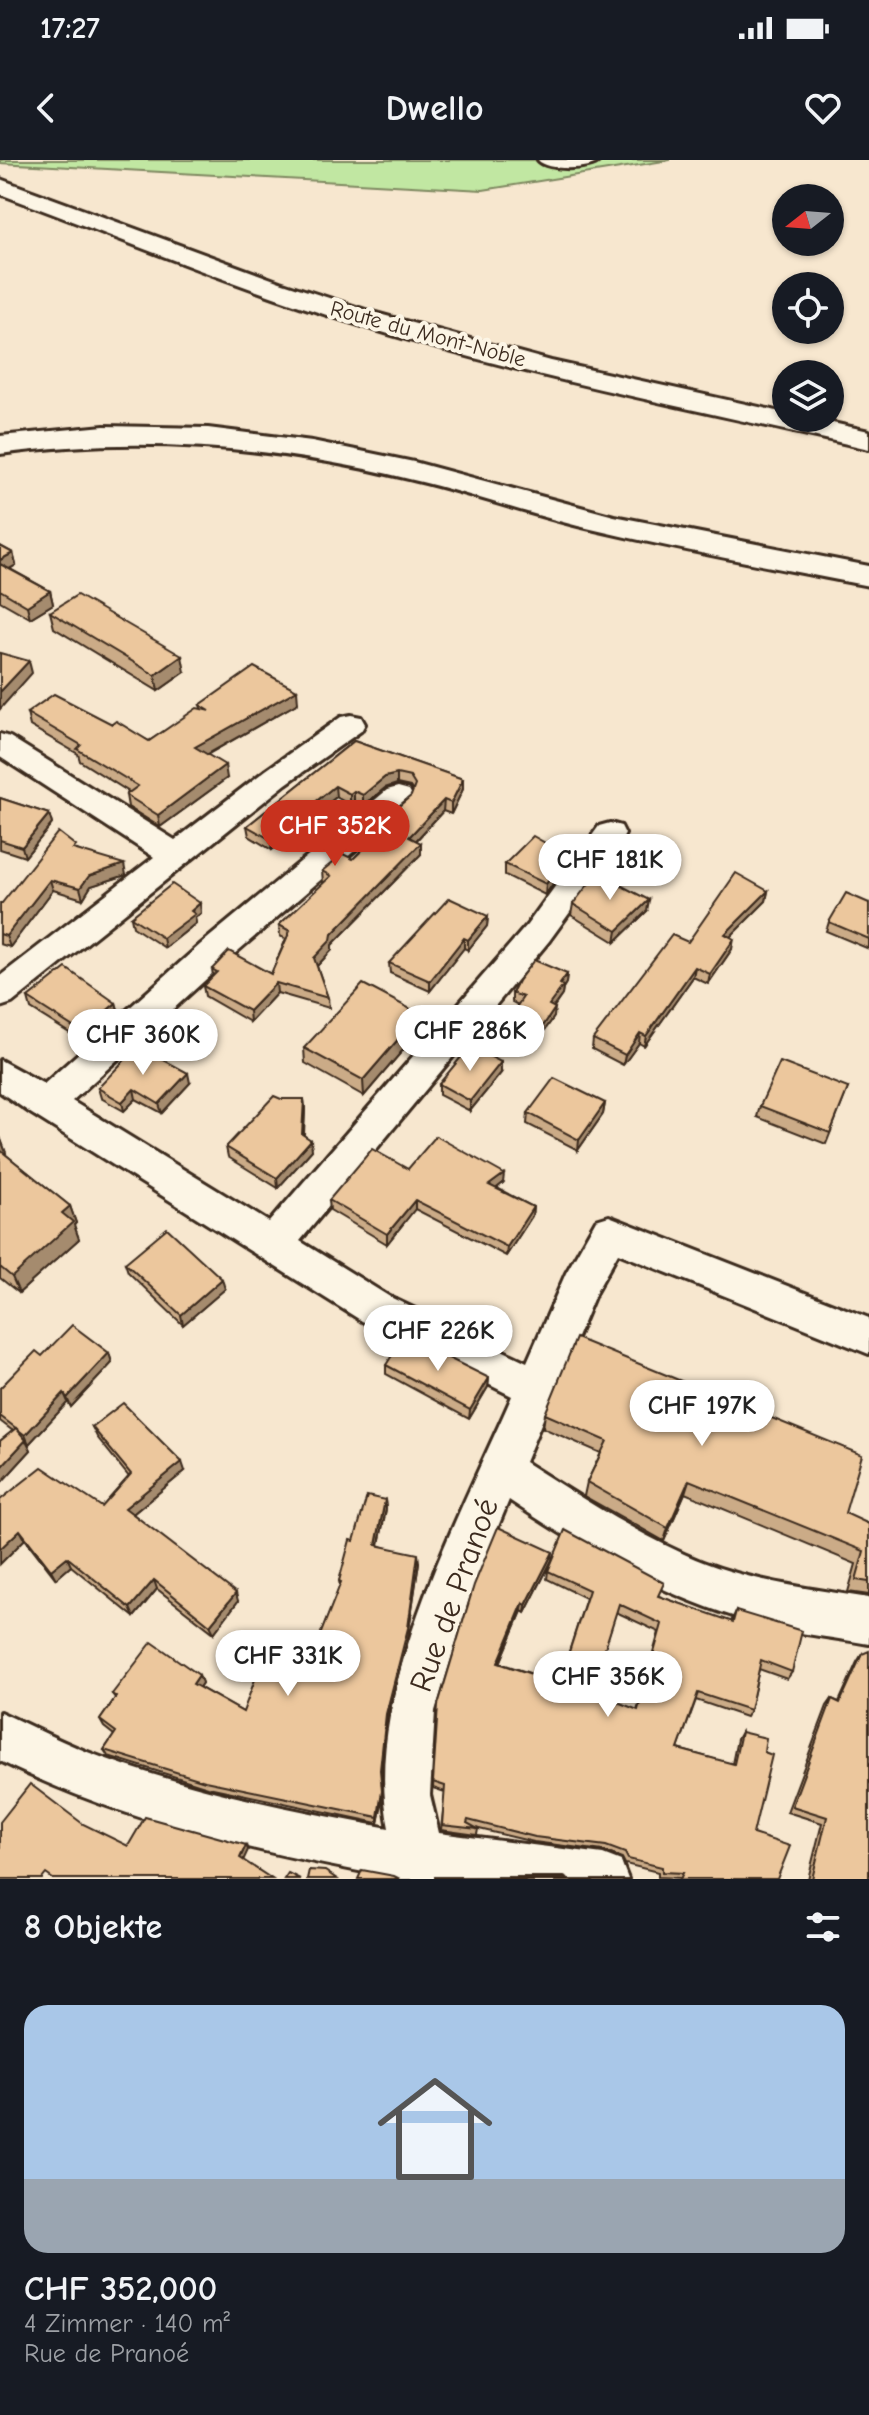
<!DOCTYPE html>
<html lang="de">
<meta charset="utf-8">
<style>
:root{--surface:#171b24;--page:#242831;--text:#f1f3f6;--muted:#9ea1a6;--accent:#c8321e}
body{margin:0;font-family:"Comic Neue",sans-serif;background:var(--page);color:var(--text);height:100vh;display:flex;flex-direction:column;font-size:30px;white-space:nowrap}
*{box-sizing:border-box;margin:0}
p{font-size:26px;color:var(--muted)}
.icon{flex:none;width:44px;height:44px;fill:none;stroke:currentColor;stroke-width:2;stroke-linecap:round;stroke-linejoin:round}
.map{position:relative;height:1719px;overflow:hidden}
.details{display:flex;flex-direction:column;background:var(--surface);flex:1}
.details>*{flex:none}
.needle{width:52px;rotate:253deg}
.buttons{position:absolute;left:772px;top:24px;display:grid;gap:16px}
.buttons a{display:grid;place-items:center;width:72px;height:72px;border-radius:50%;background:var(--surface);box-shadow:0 2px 6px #0004;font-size:40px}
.price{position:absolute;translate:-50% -68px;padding:0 18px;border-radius:28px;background:#fff;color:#222;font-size:26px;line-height:52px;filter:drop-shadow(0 2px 4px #0008)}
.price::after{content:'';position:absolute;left:50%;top:48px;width:24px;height:18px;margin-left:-12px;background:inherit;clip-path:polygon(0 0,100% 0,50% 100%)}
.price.current{background:var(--accent);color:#fff}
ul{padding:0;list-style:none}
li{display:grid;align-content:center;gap:16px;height:424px;padding:0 24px}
li span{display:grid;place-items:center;height:248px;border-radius:24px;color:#555}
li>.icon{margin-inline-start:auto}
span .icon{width:144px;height:144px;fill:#fffc;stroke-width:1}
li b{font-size:34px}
h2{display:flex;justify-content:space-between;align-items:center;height:96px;padding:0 24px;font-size:34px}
.status{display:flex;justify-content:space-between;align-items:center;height:56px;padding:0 40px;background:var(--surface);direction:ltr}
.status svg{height:22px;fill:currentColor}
header{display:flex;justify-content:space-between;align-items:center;height:104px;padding:0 24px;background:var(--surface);font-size:36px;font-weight:700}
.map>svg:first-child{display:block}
.green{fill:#c1e7a2;stroke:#7e8860;stroke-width:2}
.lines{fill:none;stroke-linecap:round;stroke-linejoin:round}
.minor-casing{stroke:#3b2a1e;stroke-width:6}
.tertiary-casing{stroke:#3b2a1e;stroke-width:6}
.minor{fill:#fcf5e5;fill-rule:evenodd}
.tertiary{fill:#fcf5e5;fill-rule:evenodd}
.wall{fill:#cbab87;stroke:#3b2a1e;stroke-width:2;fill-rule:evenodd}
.shaded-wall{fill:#a58b6e;stroke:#3b2a1e;stroke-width:2}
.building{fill:#ecc79d;stroke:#3b2a1e;stroke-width:2;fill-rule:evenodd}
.labels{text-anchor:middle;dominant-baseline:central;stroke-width:8;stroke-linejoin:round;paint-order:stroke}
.far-street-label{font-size:22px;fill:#3b2a1e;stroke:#fcf5e5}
.near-street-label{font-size:32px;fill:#3b2a1e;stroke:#fcf5e5}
</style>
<div class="status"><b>17:27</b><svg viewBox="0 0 49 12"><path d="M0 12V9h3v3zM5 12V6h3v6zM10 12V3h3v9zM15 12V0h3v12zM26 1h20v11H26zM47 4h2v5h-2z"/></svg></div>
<header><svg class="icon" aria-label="back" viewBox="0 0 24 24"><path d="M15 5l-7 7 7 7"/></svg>Dwello<svg class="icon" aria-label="heart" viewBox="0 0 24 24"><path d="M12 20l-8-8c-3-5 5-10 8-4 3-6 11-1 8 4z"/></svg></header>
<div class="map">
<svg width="869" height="1719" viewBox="0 0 869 1719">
<rect width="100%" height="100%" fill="#f7e7cf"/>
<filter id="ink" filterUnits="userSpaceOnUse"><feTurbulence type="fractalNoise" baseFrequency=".0125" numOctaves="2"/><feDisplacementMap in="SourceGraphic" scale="16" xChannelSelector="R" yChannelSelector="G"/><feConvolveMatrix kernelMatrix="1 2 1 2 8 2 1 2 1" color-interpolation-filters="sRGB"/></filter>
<g filter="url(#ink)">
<path class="green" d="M0,0H670L483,30L17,4L0,3Z"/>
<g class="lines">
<defs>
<g id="minor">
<path d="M351,555L361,557L365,564L361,571L286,624L12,843L0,847V816L154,697L0,597V574L10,577L175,680L266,610L341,557Z"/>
<path d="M398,627L409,630L413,637L409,644L225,802L72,941L269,1062L527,765L599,666L610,663L621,666L625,674L621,682L549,781L300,1081L390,1137L527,1202L566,1113L596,1060L609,1056L869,1158V1194L618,1093L596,1132L525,1302C577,1335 629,1369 684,1394C742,1421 807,1428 869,1438V1484C837,1478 804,1475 772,1467C676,1444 591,1395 509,1340L471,1432L435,1551L430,1635L439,1673L603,1694L621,1701L628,1719H400C262,1693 127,1664 0,1601V1552C34,1567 67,1585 101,1597C194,1631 292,1650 389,1668C361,1537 460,1355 512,1236L362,1161L32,954L0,932V900L44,924L201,784L387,630Z"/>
</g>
<g id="tertiary">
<path d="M538,0H600C591,11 547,11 538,0Z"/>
<path d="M0,19L280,122L372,152L551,201L786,253V258H810L869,271V289C696,249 521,216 352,163C233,126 117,77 0,34Z"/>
<path d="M104,266L208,268L312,281L414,302L614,356L869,406V426C772,407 674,389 578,366C521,352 466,332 409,319C274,286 138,275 0,294V276Z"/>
</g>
</defs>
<use href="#minor" class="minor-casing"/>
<use href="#tertiary" class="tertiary-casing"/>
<use href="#minor" class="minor"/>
<use href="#tertiary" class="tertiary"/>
</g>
<g class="wall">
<path d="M0,386L13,393L16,405L10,409L50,431L53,444L30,458L0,441Z"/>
<path d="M50,452L185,512L158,531L54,468Z"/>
<path d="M298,543L207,595L227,618L160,667L128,647L126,635L129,632L80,601L78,594L30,566L27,553L112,564L149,581L201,548L200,545Z"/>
<path d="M354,581L463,619V629L451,654L443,651L416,681L421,694L332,785V790L317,806L328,838L329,848L277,833L250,862L205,836L203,826L213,816L212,809L271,814L286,779L280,776L279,765L325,723L323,722L322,711L353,699L393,659V651L411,636L413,631L410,627L397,624L385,628L363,646L354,642L350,645L336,637L272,690L249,676L247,666Z"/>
<path d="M0,638L49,654L52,664L25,697L0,689Z"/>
<path d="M554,688L553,695L563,700L562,711L545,735L505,715V704Z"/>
<path d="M77,690L126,715L91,726L83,739L53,730L10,787L0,784V743H2Z"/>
<path d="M768,731L766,741L730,777L732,789L708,824L693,817L644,886L639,883L623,905L592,889L593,879L688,782Z"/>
<path d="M200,743L201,753L195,758L196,763L165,788L133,767L131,757Z"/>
<path d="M869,743V789L826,771L829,762Z"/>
<path d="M573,744L647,751L615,782L571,755Z"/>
<path d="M488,756L487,766L468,790L464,788L430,831L390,813L389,803Z"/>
<path d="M567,814L566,823L563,828L562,835L554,847V857L538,880L509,867V858L518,845L512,842V833Z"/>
<path d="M28,838L116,843L119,853L84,882L31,849Z"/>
<path d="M420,870L364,936L305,903L304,888Z"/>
<path d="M501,913L470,951L439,935V924Z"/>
<path d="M190,923L162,953L136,939L124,951L101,938L98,928Z"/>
<path d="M848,928L826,984L757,957L760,946Z"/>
<path d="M281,939H304L305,949L304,975L312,990L278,1028L228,997L226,987Z"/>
<path d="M605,943L603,954L578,990L527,964L528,953Z"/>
<path d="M0,977L6,993L5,994L70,1046L76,1063L74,1065L79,1079L19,1133L0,1118Z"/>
<path d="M408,1009L503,1023L497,1028L533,1047L532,1056L506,1096L415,1049L387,1084L330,1050L329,1040Z"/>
<path d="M125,1103L225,1129L183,1165L128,1112Z"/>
<path d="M109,1193L112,1203L71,1247L68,1242L29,1284L28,1283L31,1290L0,1324V1281L13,1271L0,1261V1228L42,1196Z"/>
<path d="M386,1205L489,1218L488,1227L469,1259L386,1214Z"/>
<path d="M545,1254L869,1364V1435L848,1432L856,1404L685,1333L664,1381L584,1336L587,1322L601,1293L543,1268Z"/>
<path d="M92,1267L185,1311L133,1354L238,1441L214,1473L157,1429L134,1457L71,1406L56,1419L25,1379L0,1404V1340L102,1347L129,1317L97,1277Z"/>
<path d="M385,1340L386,1349L379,1385L419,1402L408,1476L386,1561L381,1616L383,1638L378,1663L208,1627L108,1596L104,1590L114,1575L104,1567L100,1560L115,1538L112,1534L199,1515L202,1523L199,1527L243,1552L306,1511L340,1426L339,1421L354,1381Z"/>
<path d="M552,1400L525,1453L522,1451L500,1503L559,1523L586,1438L547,1419L548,1411L659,1436L731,1462L736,1451L792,1512L787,1519L759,1509L750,1550L746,1557L696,1540L678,1589L732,1604L737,1579L741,1572L753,1674L777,1719H679V1718L658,1717V1712L625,1704L622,1698L603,1691L534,1682L475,1668L478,1669L477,1675L441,1670L445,1632L433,1628L438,1545ZM616,1452L659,1472L637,1550L591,1532Z"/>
<path d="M862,1494L869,1719H808L822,1663L787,1652L827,1546L832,1539L839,1542L857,1502Z"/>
</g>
<g class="shaded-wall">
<path d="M13,393L16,405L0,414V400Z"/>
<path d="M50,431L53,444L30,458L27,446Z"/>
<path d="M182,496L185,512L158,531L155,515Z"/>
<path d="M29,501L32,513L0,549V532Z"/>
<path d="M297,530L298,543L197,600L195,587Z"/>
<path d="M225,605L227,618L160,667L158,655Z"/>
<path d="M397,614V624L385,628L363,646V635L385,617Z"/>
<path d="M463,619V629L451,654V643Z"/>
<path d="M335,626L336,637L272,690L270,679Z"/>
<path d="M354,631V642L350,645V634Z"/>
<path d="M444,640L443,651L409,688V677Z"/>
<path d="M49,654L52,664L25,697L22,687Z"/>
<path d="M421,683V694L332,785V790L315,808L314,798L332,774Z"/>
<path d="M563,700L562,711L545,735L546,724Z"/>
<path d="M124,704L126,715L91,726L83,739L80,728L89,716Z"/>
<path d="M50,720L53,730L10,787L6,776Z"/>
<path d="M768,731L766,741L722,785L725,774Z"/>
<path d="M649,740L647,751L615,782L617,771Z"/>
<path d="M200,743L201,753L195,758L196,763L165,788L163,778Z"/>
<path d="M488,756L487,766L468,790V780Z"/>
<path d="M464,778V788L430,831V821Z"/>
<path d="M734,779L732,789L708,824L710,814Z"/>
<path d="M695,807L693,817L644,886L646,876Z"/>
<path d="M567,814L566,823L563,828L562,835L548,854L549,845L560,824Z"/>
<path d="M276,823L277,833L250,862L249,851Z"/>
<path d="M116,843L119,853L84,882L81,872Z"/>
<path d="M555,848L554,857L538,880L539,872Z"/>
<path d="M420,854V870L364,936L363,920Z"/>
<path d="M640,873L639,883L623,905L625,895Z"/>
<path d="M501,902V913L470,951V941Z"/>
<path d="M188,913L190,923L162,953L159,944Z"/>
<path d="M134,929L136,939L124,951L122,942Z"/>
<path d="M304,939L305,949L303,984L302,974Z"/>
<path d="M605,943L603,954L578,990L579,980Z"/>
<path d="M0,977L6,993L0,998Z"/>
<path d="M311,980L312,990L278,1028L277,1018Z"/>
<path d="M504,1014L503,1023L489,1034V1025Z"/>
<path d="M415,1040V1049L387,1084V1074Z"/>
<path d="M70,1046L76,1063L74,1065L79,1079L19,1133L12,1117L62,1053Z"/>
<path d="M533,1047L532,1056L506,1096L507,1087Z"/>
<path d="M222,1119L225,1129L183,1165L181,1155Z"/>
<path d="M109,1193L112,1203L71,1247L67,1238Z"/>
<path d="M489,1218L488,1227L469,1259L470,1250Z"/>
<path d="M64,1233L68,1242L29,1284L25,1275Z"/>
<path d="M26,1280L31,1290L0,1324V1308Z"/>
<path d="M182,1302L185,1311L129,1357L125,1348Z"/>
<path d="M689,1320L685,1333L664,1381L668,1368Z"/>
<path d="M385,1340L386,1349L377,1393L376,1385Z"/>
<path d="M20,1370L25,1379L0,1404V1389Z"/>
<path d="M553,1392L552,1400L525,1453L526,1445Z"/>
<path d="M418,1394L419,1402L408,1476L386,1561L381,1616L380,1610L386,1554Z"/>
<path d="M67,1397L71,1406L56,1419L51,1410Z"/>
<path d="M154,1420L157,1429L134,1457L130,1448Z"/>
<path d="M236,1433L238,1441L214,1473L210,1465Z"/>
<path d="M523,1443L522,1451L497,1510L498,1503Z"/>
<path d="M199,1515L202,1523L196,1532L193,1524Z"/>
<path d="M382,1631L383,1638L378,1663V1657Z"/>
<path d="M246,1685L248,1690L242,1703L240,1698Z"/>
</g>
<g class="building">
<path d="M0,386L13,393L0,400Z"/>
<path d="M0,404L50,431L27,446L0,430Z"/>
<path d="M77,435L182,496L155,515L50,452Z"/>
<path d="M0,493L29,501L0,532Z"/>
<path d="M254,507L297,530L195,587L225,605L158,655L126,635L138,626L77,589L81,585L27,553L54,534L112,564L116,561L149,581L197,548L210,551L200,545Z"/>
<path d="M354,581L463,619L451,643L444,640L409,677L421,683L332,774L331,780L314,798L328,838L276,823L249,851L203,826L217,812L212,809L229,791L271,814L290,771L279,765L331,716L322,711L343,694L353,699L399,654L393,651L411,636L415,625L410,617L397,614L385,617L363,635L354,631L350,634L335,626L270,679L247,666Z"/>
<path d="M0,638L49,654L22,687L0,680Z"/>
<path d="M58,672L76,686L73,689L124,704L89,716L80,728L50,720L6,776L0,774V743H2Z"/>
<path d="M533,676L554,688L549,693L563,700L546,724L505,704Z"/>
<path d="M597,713L649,740L617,771L573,744Z"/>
<path d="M736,713L768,731L725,774L734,779L710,814L695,807L646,876L640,873L625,895L593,879L672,775L688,782Z"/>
<path d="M172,724L200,743L191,751L195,754L163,778L131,757Z"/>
<path d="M846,733L869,743V779L829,762Z"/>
<path d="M449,738L488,756L468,780L464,778L430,821L389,803Z"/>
<path d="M534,800L567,814L560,824L563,826L549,845L555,848L539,872L509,858L523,837L512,833L518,821Z"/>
<path d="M66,808L116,843L81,872L28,838Z"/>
<path d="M363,824L420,854L363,920L304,888Z"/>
<path d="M138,886L188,913L159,944L134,929L122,942L98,928Z"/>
<path d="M470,886L501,902L470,941L439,924Z"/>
<path d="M780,902L848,928L830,973L760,946Z"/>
<path d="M554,918L605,943L579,980L528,953Z"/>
<path d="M274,936L281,939H304L302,974L311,980L277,1018L226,987Z"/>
<path d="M436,976L504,1014L489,1025L533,1047L507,1087L415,1040L387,1074L329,1040L372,989L408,1009Z"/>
<path d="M0,990L70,1046L62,1053L73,1062L12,1117L0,1107Z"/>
<path d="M167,1068L222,1119L181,1155L125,1103Z"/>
<path d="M72,1165L109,1193L67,1238L64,1233L25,1275L0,1256V1228L36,1191L42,1196Z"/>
<path d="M404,1176L489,1218L470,1250L386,1205Z"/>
<path d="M576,1178L862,1295L845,1353L869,1364V1422L856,1420L864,1391L689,1320L668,1368L587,1322L607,1281L545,1254Z"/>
<path d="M123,1243L182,1302L125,1348L236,1433L210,1465L154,1420L130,1448L67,1397L51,1410L20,1370L0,1389V1340L42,1307L102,1347L131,1314L92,1267Z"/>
<path d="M16,1268L26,1280L0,1308V1281Z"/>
<path d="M367,1336L385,1340L376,1385L418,1394L408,1468L386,1554L380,1610L382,1631L378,1657L205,1621L104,1590L116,1572L100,1560L116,1537L112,1534L152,1482L199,1515L193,1524L243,1552L264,1495L306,1511L341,1422L339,1421L350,1380L354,1381Z"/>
<path d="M498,1367L553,1392L526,1445L523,1443L498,1503L559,1523L589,1430L548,1411L565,1370L664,1423L658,1436L733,1462L736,1451L802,1471L792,1512L761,1500L750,1550L698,1533L678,1589L734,1604L741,1572L766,1578L764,1592L772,1595L753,1674L790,1686L777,1719H680L683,1713L662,1712V1707L628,1699L625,1693L606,1686L535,1677L468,1660L467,1663L478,1669L442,1665L445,1626L433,1622L438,1545L474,1425ZM619,1444L662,1464L638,1550L591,1532Z"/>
<path d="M869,1491V1719H812L827,1657L792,1646L832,1539L840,1543L862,1494Z"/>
<path d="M30,1624L83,1664L128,1686L145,1657L246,1685L240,1698L272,1719H53L46,1714L42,1719H0V1662Z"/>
<path d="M309,1710L325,1711L337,1719H307Z"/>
<path d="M362,1710L394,1716L400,1719H358Z"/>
<path d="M288,1713L300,1719H284Z"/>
<path d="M435,1717H564L568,1719H435Z"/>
</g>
</g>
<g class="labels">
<g class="far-street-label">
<text transform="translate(428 174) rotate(15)">Route du Mont-Noble</text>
</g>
<g class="near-street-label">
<text transform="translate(454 1435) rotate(-70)">Rue de Pranoé</text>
</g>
</g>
</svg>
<div class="buttons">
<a><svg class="needle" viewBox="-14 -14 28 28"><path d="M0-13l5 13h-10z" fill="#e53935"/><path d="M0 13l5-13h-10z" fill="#9ea1a6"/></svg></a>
<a><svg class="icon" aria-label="locate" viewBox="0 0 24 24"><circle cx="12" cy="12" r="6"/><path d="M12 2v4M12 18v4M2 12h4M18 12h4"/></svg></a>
<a><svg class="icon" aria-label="layers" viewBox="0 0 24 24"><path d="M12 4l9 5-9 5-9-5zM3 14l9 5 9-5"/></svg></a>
</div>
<b class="price current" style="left:335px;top:708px">CHF 352K</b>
<b class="price" style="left:610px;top:742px">CHF 181K</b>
<b class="price" style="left:470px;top:913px">CHF 286K</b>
<b class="price" style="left:143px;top:917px">CHF 360K</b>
<b class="price" style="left:438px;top:1213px">CHF 226K</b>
<b class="price" style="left:702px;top:1288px">CHF 197K</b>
<b class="price" style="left:288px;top:1538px">CHF 331K</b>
<b class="price" style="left:608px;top:1559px">CHF 356K</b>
</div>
<section class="details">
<h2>8 Objekte<svg class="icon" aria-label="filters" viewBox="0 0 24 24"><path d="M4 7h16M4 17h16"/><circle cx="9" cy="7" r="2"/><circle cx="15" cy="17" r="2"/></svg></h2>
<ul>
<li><span style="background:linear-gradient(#a9c7e8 70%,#9aa5b1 0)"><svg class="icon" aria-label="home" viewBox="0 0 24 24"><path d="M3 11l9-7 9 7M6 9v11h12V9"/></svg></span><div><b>CHF 352,000</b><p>4 Zimmer · 140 m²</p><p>Rue de Pranoé</p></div></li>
</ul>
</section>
